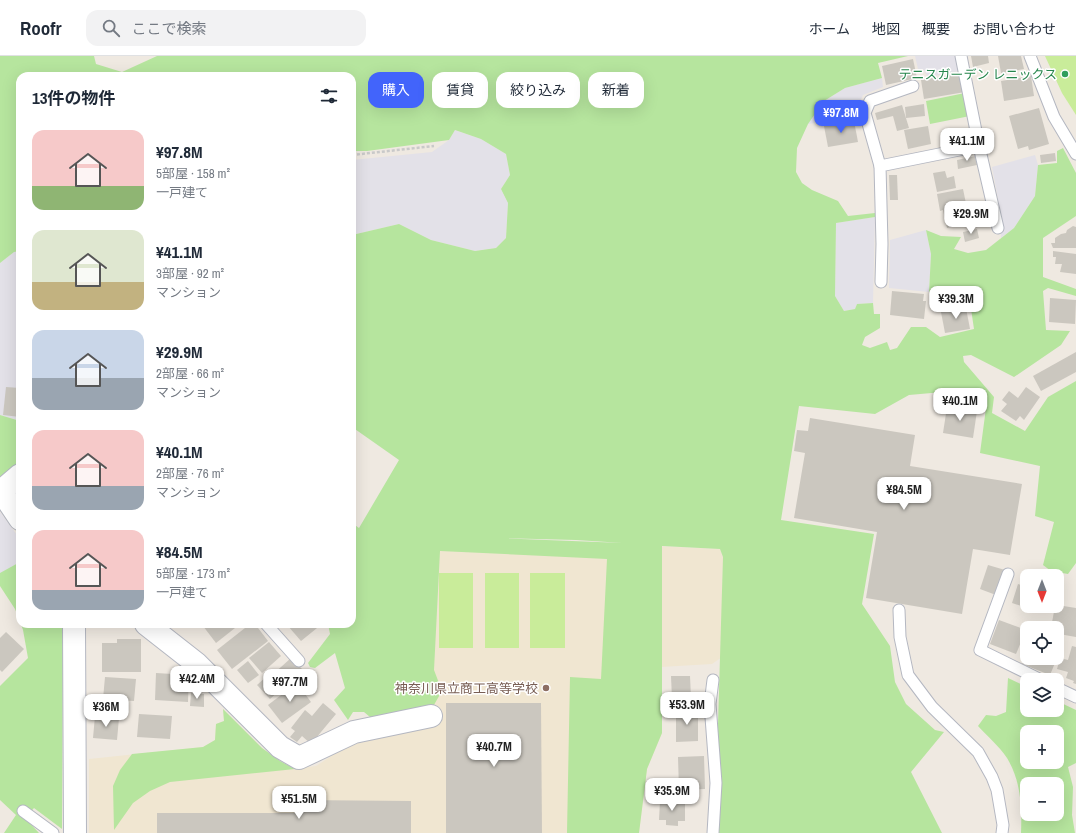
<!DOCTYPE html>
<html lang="ja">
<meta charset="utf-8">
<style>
:root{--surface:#fff;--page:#f2f2f3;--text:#1f2937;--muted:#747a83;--line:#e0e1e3;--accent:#4264fb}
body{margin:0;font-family:"Archivo Narrow","Noto Sans JP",sans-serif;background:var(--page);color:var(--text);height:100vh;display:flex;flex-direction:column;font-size:15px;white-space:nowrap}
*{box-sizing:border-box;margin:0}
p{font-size:13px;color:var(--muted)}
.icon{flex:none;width:22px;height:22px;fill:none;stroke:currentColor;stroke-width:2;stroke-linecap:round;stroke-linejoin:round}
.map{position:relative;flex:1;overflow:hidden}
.panel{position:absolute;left:16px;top:16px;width:340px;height:556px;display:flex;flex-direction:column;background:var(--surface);border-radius:12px;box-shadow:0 4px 16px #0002}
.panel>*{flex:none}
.banner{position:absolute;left:368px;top:16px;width:380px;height:36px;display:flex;gap:8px}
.needle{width:26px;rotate:180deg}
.buttons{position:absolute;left:1020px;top:513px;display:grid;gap:8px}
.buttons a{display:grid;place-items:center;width:44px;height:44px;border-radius:8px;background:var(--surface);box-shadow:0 4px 16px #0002;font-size:20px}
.price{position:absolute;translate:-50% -34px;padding:0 9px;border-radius:8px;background:#fff;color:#222;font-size:13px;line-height:26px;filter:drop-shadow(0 1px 2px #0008)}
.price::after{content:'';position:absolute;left:50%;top:24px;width:12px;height:9px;margin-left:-6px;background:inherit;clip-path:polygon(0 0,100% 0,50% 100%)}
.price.on{background:var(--accent);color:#fff}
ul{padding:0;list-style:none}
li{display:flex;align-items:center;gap:12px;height:100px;padding:0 16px}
li span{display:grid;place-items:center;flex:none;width:112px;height:80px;border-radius:12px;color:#555}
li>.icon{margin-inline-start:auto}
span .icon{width:48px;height:48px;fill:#fffc;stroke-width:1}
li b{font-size:17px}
h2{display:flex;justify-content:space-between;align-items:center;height:48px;padding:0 16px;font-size:17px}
.tag{padding:0 14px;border-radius:12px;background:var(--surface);box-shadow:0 4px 16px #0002;font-size:14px;line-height:36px}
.tag.on{background:var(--accent);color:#fff}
header{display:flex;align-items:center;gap:24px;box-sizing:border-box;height:56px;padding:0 20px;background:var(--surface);border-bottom:1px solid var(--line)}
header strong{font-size:19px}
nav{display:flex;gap:22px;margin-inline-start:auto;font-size:14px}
.search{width:280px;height:36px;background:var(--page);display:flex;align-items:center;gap:10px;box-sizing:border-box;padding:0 14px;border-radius:12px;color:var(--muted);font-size:15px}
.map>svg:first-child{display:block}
.industrial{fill:#e3e1e8}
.education{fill:#f0e6d1}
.green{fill:#b6e59e;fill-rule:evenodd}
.pitch{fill:#c9ec9a}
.building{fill:#cbc7bf}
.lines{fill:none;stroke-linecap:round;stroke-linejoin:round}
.service-casing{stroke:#b4b7c1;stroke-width:13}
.minor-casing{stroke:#b4b7c1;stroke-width:24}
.path{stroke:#c9c9c9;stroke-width:2.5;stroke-dasharray:3 2;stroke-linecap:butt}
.service{stroke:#fff;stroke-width:11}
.minor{stroke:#fff;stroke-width:22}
.leisure-dot{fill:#2e9e5b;stroke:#fff;stroke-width:1.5}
.education-dot{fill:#8d6e63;stroke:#fff;stroke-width:1.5}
.labels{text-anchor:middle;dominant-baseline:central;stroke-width:3;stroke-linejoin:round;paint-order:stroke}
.leisure-label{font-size:13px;fill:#27864d;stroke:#fff;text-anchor:end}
.education-label{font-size:13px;fill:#785e54;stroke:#fff;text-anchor:end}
</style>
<header>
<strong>Roofr</strong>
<div class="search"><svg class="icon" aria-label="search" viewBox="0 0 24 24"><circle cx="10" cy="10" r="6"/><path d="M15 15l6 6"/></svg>ここで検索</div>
<nav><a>ホーム</a><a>地図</a><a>概要</a><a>お問い合わせ</a></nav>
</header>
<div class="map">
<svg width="1076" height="777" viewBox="0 0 1076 777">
<rect width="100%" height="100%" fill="#efe9e1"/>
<g class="industrial">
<path d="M915,0H955L959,15L928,21L923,13H918Z"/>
<path d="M882,22L883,31L863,39L857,53L859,61L808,68L824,45L845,32Z"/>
<path d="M455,74L481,83L506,98L510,119L501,133L508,147L506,182L496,192L475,195L431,184L399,168L352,179V104L432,96L449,84Z"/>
<path d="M1035,99L1038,109L1035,140L1014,172L1001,182L999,148L992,111Z"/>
<path d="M875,161L873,247L857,248L855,253L844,255L835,240L836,167Z"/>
<path d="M926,174L931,198L929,236L889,232L890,184Z"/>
<path d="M20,195V365L0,359V207L14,196Z"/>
<path d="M0,456L20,483V507L0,518Z"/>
</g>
<path class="education" d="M425,479L720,493L723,501L722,601L712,608L661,611L662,677L647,713L639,777H89V703L203,691L215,684L216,668L224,665L223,653L262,692L280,705L295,713L316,710L359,682L432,667Z"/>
<g class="green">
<path d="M0,0H94L96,8L122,16L157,0H908L878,7L882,22L845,32L824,45L808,68L797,92L796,116L802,127L812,134L838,145L848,160L875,157V161L836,167L835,240L844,255L855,253L857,248L873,247L874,258H880V272L865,281L862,289L870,292L887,286L890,294L897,292L911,271H926L940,281L974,273L970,246L957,237L943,238L929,236L931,198L926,174L941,180L961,181L954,193L968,197L986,194L1014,172L1035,140L1038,109L1057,107V95L1063,92L1076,117V160L1043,182V221L1076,233V240L1048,232L1043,235L1046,274L1070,275L1061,289L1014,321L971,299L963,300L964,306L994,341L992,357L1025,375L1048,341L1076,325V507L1068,518L1051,515L1043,509L1054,466L1035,460L1040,410L980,397L986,352L943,336L909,339L875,358L799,350L781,464L874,478L862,548L890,590L895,626L906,648L935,674L944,676L911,716L942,777H719L718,668L723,501L720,493L662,490V677L647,713L639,777H567L570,621L601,623L607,503L440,495L434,614L442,635L431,654L376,666L364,656H353L348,664L334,644L345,632L335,597L315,612L310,611L308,607L330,578L328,568H352V467L359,472L399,404L352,371V179L399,168L431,184L475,195L496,192L506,182L508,147L501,133L510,119L506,98L481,83L455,74L449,84L367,95H352V20H20V195L14,196L0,207ZM493,482L576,484L623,487L494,482Z"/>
<path d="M965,37L970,60L930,68L926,45Z"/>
<path d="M0,359L20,365V412L0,429Z"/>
<path d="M20,506V566L15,553L0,530V517Z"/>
<path d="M21,568H63L62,773L34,752L25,762L39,777H4L16,759L0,744V630L28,602L23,574Z"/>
<path d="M1008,622L1027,631V654H1057V645L1076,654V707L1068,711L1073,731L1072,759L1075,777H1021C1022,751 1021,725 1007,702C999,690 987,680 978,670L986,659L996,660L1006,656ZM1027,676H1057V706H1027ZM1027,728H1057V758H1027Z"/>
<path d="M223,653L262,692L280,705L295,713L170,726L150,735L133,747L114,774L113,730L120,714L132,698L203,691L215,684L216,668L224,665Z"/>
</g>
<g class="pitch">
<path d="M1045,0H1076V59L1062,37Z"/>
<rect x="439" y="517" width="34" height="75"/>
<rect x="485" y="517" width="34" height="75"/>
<rect x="530" y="517" width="35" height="75"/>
</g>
<g class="building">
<path d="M971,0H988L989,7L973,11Z"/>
<path d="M998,0H1021L1024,13L1001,17Z"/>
<path d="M913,3L917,22L886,29L882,10Z"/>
<path d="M961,17L965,36L924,43L921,24Z"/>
<path d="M1031,20L1034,40L1004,45L1001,25Z"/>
<path d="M924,48L925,60L906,62L905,51Z"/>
<path d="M902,49L909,72L897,75L893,60L877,64L875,57Z"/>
<path d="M1039,52L1049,88L1029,94L1028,90L1018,93L1009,60Z"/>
<path d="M854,65L858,86L828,91L824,70Z"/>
<path d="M928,70L931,88L908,93L904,74Z"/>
<path d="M1055,97L1056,105L1041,107L1040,99Z"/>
<path d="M976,100L977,109L958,113L957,104Z"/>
<path d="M945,115L947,122L954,120L956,132L937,136L933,117Z"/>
<path d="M889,119H897L898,144H890Z"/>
<path d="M963,133L970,167L947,172L943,154L940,155L937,138Z"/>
<path d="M1073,170L1076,171V192H1053L1051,187H1055V182L1061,178L1066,177L1067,174Z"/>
<path d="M977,173L979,182L965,186L963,176Z"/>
<path d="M1053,195L1076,198V218L1060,216L1062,208H1055L1056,201H1053Z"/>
<path d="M892,235L924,238L923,245H926L924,263L890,259Z"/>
<path d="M1050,242L1076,244L1075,268L1049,266Z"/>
<path d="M966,252L970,273L945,277L941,256Z"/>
<path d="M1076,296V316L1041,335L1033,320Z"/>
<path d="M6,331L20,332V361L3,359Z"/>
<path d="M1026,331L1040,341L1024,364L1020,360L1016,365L1001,355L1007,348L1002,344L1009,335L1018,342Z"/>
<path d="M947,351L977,355L973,382L943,377Z"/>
<path d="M810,362L915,379L910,410L1022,428L1010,499L973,493L962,558L866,542L877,476L794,462L805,397L794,395L797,374L808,375Z"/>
<path d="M988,509L1005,514L996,539L980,533Z"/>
<path d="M1018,528L1027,531V550H1039L1037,555L1012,547Z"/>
<path d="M1057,549L1076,552V581L1059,578V580H1057V572H1051L1055,550Z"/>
<path d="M999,564L1026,574L1016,598L990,588Z"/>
<path d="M206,568H232L235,572L216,587L203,570Z"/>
<path d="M250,568H255L268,585L232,613L217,594Z"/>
<path d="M290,568H322L301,585L288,570Z"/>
<path d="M6,576L24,593L2,616L0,614V582Z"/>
<path d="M117,583H141V616H102V587H117Z"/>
<path d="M269,586L281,600L262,617L249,602Z"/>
<path d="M1072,590L1076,591V628L1073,627L1074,625L1066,622L1068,616L1057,613L1060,602L1068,604Z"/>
<path d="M1027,597V602H1057L1050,619L1022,608Z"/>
<path d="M291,602L303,614L282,633L271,620Z"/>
<path d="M248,605L259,619L248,627L237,614Z"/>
<path d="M156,617L189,619L188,646L155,644Z"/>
<path d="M267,620L280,634L270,643L257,629Z"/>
<path d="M671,620H690L691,642L672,643Z"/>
<path d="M105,621L136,623L134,645L103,643Z"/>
<path d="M297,627L311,646L282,667L268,649Z"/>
<path d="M191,637L204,638V651L190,650Z"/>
<path d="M323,647L336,658L311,688L302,680L297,686L290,681L295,675L291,672L305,654L312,660Z"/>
<path d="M446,647H541L542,777H446Z"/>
<path d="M688,653H698V685L676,686V657H688Z"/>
<path d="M139,658L172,660L170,683L137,681Z"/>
<path d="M95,660L119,662L117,684L93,682Z"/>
<path d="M704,700L705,733L679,734L678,701Z"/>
<path d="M300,744L411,745V777H157V757H300Z"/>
<path d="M660,745H685V765H678V770L666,769V764H659Z"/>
</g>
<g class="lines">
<defs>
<g id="service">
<path d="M961,0L979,90L998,172"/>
<path d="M1030,0L1054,61L1076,98"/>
<path d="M880,110L865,57L870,45L913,30"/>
<path d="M881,226L882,188L880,110L979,90"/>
<path d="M1008,518L980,594L1041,624"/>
<path d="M899,554L900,581L908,619L932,651L978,696L992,721L997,734L1003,769L1002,777"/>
<path d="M266,568L299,605"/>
<path d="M713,624L710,648L716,727L713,777"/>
<path d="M1057,632L1076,641"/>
<path d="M23,755L53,777"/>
</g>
<g id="minor">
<path d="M20,419L1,435L20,463"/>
<path d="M74,568L75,777"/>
<path d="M146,568L197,608L280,691L299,702L354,676L431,660"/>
</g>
</defs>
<use href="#service" class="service-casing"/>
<use href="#minor" class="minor-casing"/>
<path class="path" d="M352,99L434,90"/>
<use href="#service" class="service"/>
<use href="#minor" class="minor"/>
</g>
<circle class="leisure-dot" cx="1065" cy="18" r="4"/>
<circle class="education-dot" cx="546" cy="632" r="4"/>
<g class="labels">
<g class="leisure-label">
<text x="1057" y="18">テニスガーデン レニックス</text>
</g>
<g class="education-label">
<text x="538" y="632">神奈川県立商工高等学校</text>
</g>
</g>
</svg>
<div class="buttons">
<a><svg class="needle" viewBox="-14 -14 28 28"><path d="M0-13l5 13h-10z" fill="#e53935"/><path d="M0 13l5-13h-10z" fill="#747a83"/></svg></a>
<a><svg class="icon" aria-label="locate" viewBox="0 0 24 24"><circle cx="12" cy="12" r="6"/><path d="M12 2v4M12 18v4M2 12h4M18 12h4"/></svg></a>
<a><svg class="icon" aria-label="layers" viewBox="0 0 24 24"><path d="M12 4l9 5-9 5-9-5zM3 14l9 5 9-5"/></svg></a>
<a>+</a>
<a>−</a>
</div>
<b class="price on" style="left:841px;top:78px">¥97.8M</b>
<b class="price" style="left:967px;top:106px">¥41.1M</b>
<b class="price" style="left:971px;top:179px">¥29.9M</b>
<b class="price" style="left:956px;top:264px">¥39.3M</b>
<b class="price" style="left:960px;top:366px">¥40.1M</b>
<b class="price" style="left:904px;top:455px">¥84.5M</b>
<b class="price" style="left:197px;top:644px">¥42.4M</b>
<b class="price" style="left:290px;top:647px">¥97.7M</b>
<b class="price" style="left:687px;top:670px">¥53.9M</b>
<b class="price" style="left:106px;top:672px">¥36M</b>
<b class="price" style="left:494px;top:712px">¥40.7M</b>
<b class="price" style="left:672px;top:756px">¥35.9M</b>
<b class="price" style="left:299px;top:764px">¥51.5M</b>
<div class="banner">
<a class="tag on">購入</a>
<a class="tag">賃貸</a>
<a class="tag">絞り込み</a>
<a class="tag">新着</a>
</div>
<section class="panel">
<h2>13件の物件<svg class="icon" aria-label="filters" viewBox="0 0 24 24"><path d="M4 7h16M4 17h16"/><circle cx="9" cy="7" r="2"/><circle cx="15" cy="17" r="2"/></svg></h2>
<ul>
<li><span style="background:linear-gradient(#f6c9c9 70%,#8fb573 0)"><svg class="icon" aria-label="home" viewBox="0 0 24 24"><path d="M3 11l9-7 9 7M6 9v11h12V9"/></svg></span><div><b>¥97.8M</b><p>5部屋 · 158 m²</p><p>一戸建て</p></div></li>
<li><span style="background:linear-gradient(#dfe7d0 65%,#c2b280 0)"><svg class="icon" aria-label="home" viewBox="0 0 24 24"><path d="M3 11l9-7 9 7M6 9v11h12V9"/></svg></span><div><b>¥41.1M</b><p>3部屋 · 92 m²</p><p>マンション</p></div></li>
<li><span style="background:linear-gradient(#c9d6e8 60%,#9aa5b1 0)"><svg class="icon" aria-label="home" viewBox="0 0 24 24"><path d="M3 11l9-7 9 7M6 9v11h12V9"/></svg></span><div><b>¥29.9M</b><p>2部屋 · 66 m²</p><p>マンション</p></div></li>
<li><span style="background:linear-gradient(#f6c9c9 70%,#9aa5b1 0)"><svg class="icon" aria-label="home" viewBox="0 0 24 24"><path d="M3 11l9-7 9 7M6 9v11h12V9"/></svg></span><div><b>¥40.1M</b><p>2部屋 · 76 m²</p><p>マンション</p></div></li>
<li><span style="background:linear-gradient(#f6c9c9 75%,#9aa5b1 0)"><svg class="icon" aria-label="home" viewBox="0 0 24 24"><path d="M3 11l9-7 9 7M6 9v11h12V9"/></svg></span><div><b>¥84.5M</b><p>5部屋 · 173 m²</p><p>一戸建て</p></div></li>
</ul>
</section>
</div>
